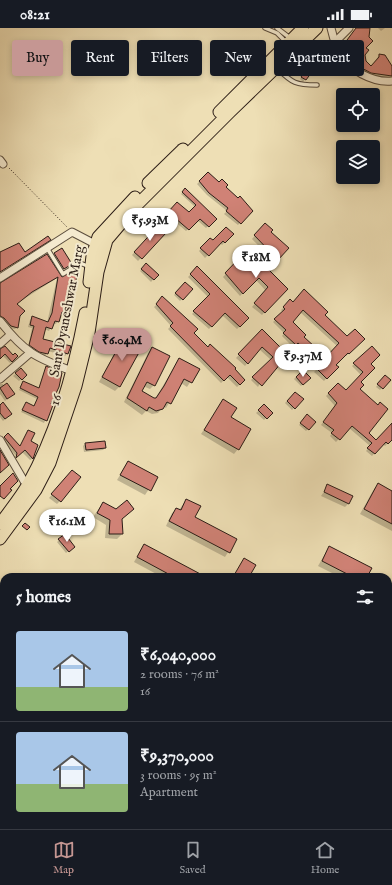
<!DOCTYPE html>
<meta charset="utf-8">
<style>
:root{--surface:#171b24;--page:#242831;--text:#f1f3f6;--muted:#9ea1a6;--line:#363941;--accent:#c59692}
body{margin:0;font-family:"IM FELL English",serif;background:var(--page);color:var(--text);height:100vh;display:flex;flex-direction:column;font-size:15px;white-space:nowrap}
*{box-sizing:border-box;margin:0}
p{font-size:13px;color:var(--muted)}
.icon{flex:none;width:22px;height:22px;fill:none;stroke:currentColor;stroke-width:2;stroke-linecap:round;stroke-linejoin:round}
.map{position:relative;flex:1;overflow:hidden}
.drawer{position:absolute;left:0px;top:545px;width:392px;height:256px;display:flex;flex-direction:column;background:var(--surface);border-radius:12px 12px 0 0;box-shadow:0 2px 6px #0003}
.drawer>*{flex:none}
.guide{position:absolute;left:12px;top:12px;width:368px;height:36px;display:flex;gap:8px}
.controls{position:absolute;left:336px;top:60px;display:grid;gap:8px}
.controls a{display:grid;place-items:center;width:44px;height:44px;border-radius:4px;background:var(--surface);box-shadow:0 2px 6px #0003;font-size:20px}
.price{position:absolute;translate:-50% -34px;padding:0 9px;border-radius:14px;background:#fff;color:#222;font-size:13px;line-height:26px;filter:drop-shadow(0 1px 2px #0008)}
.price::after{content:'';position:absolute;left:50%;top:24px;width:12px;height:9px;margin-left:-6px;background:inherit;clip-path:polygon(0 0,100% 0,50% 100%)}
.price.on{background:var(--accent);color:#111}
ul{padding:0;list-style:none}
li{display:flex;align-items:center;gap:12px;height:100px;padding:0 16px}
li+li{border-top:1px solid var(--line)}
li span{display:grid;place-items:center;flex:none;width:112px;height:80px;border-radius:4px;color:#555}
li>.icon{margin-inline-start:auto}
span .icon{width:48px;height:48px;fill:#fffc;stroke-width:1}
li b{font-size:17px}
h2{display:flex;justify-content:space-between;align-items:center;height:48px;padding:0 16px;font-size:17px}
.pill{padding:0 14px;border-radius:4px;background:var(--surface);box-shadow:0 2px 6px #0003;font-size:14px;line-height:36px}
.pill.on{background:var(--accent);color:#111}
.status{display:flex;justify-content:space-between;align-items:center;height:28px;padding:0 20px;background:var(--surface);direction:ltr}
.status svg{height:11px;fill:currentColor}
.dock{display:flex;justify-content:space-around;align-items:center;height:56px;border-top:1px solid var(--line);background:var(--surface);font-size:11px;color:var(--muted)}
.dock a{display:grid;justify-items:center;gap:2px}
.dock .on{color:var(--accent)}
.map>svg:first-child{display:block}
.shadow{fill:#0003;fill-rule:evenodd}
.building{fill:#d08276;stroke:#2c1d16;fill-rule:evenodd}
.lines{fill:none;stroke-linecap:round;stroke-linejoin:round}
.service-casing{stroke:#5c4e3e;stroke-width:5.5}
.minor-casing{stroke:#5c4e3e;stroke-width:9}
.primary-casing{stroke:#2c1d16;stroke-width:13}
.path{stroke:#2c1d16;stroke-width:1;stroke-dasharray:1 2;stroke-linecap:butt}
.service{stroke:#f4eacf;stroke-width:3.5}
.minor{stroke:#f4eacf;stroke-width:7}
.primary{stroke:#eedfb5;stroke-width:11}
.labels{text-anchor:middle;dominant-baseline:central;stroke-width:4;stroke-linejoin:round;paint-order:stroke}
.street-label{font-size:14px;fill:#2c1d16;stroke:#f4eacf}
</style>
<div class="status"><b>08:21</b><svg viewBox="0 0 49 12"><path d="M0 12V9h3v3zM5 12V6h3v6zM10 12V3h3v9zM15 12V0h3v12zM26 1h20v11H26zM47 4h2v5h-2z"/></svg></div>
<div class="map">
<svg width="392" height="801" viewBox="0 0 392 801">
<rect width="100%" height="100%" fill="#eedfb5"/>
<filter id="stains"><feTurbulence type="fractalNoise" baseFrequency=".005" numOctaves="4"/><feColorMatrix values="0 0 0 0 .2 0 0 0 0 .09 0 0 0 0 .02 0 0 0 .5 -.17"/></filter>
<radialGradient id="worn" r=".72"><stop offset=".6" stop-color="#630" stop-opacity="0"/><stop offset="1" stop-color="#630" stop-opacity=".3"/></radialGradient>
<g class="shadow">
<path d="M358,0H370L363,26L365,34L371,39L379,27L392,39V50L373,51L342,30L347,20L343,17Z"/>
<path d="M378,0H385L381,3Z"/>
<path d="M311,37H316L303,54L300,51Z"/>
<path d="M208,145L251,183L238,197L224,186L227,183L207,167L197,156Z"/>
<path d="M185,162L215,191L206,200L197,192L186,203L167,187L177,176L189,186L195,179L181,166Z"/>
<path d="M262,199L287,220L274,234L252,211Z"/>
<path d="M154,202L164,205L138,233L132,227Z"/>
<path d="M233,206L222,217L220,215L205,230L199,223L210,211L213,214Z"/>
<path d="M248,222L286,261L262,287L252,279L266,263L256,252L240,268L223,249Z"/>
<path d="M85,225L82,232L80,234L78,232Z"/>
<path d="M55,226L71,236L60,244L51,229Z"/>
<path d="M47,227L62,250L70,285L67,287L61,286L56,296L53,295L49,303L44,301L42,312L67,326L65,328L48,323L45,328L28,319L32,300L28,299L30,292L32,289L47,295L57,250L16,276L19,287L17,299L15,301L8,300L0,290V255Z"/>
<path d="M146,237L157,247L151,254L140,243Z"/>
<path d="M197,240L248,290L237,301L222,287L209,301L192,286L208,269L188,249Z"/>
<path d="M185,255L191,261L180,273L174,267Z"/>
<path d="M163,270L207,320L244,352L237,359L227,349L221,355L168,301L171,298L154,279Z"/>
<path d="M290,273L347,310L364,311L346,328L345,327L335,337L337,339L324,353L314,344L319,339L295,317L293,319L282,308L284,305L273,294L283,284L281,282ZM300,284L337,318L326,331L303,309L292,294Z"/>
<path d="M262,302L277,322L258,359L251,352L271,332L259,321L245,338L236,330Z"/>
<path d="M124,311L119,359L115,363L99,354L120,315Z"/>
<path d="M372,320L370,337L360,354L359,361L367,405L376,413L392,396V411L385,418L383,416L372,428L366,423L370,418L349,400L336,414L330,408L332,405L321,397L335,378L326,368L338,356L346,364L361,347L352,338Z"/>
<path d="M152,321L154,357L150,361L143,358L140,363L155,371L179,331L198,342L187,359L181,355L166,380L163,378L158,385L152,386L146,383L142,387L124,374L148,325Z"/>
<path d="M0,322L13,328H17L10,335L2,327L0,329Z"/>
<path d="M46,339L50,376L52,377L44,395L21,384L26,376L33,379L37,371L19,362L23,354L38,361Z"/>
<path d="M21,341L26,347L19,353L13,348Z"/>
<path d="M303,343L309,350L301,358L294,351Z"/>
<path d="M385,348L389,352L380,362L376,359Z"/>
<path d="M0,356H3L11,368L5,373L0,366Z"/>
<path d="M295,365L302,371L292,382L285,375Z"/>
<path d="M223,373L238,421L234,426L201,406Z"/>
<path d="M264,378L271,385L264,392L256,385Z"/>
<path d="M0,379L11,386L3,393L0,389Z"/>
<path d="M307,388L315,394L306,403L299,397Z"/>
<path d="M28,403L30,414L37,417L32,431L30,432L22,424L15,430L16,428L3,412L8,407L20,419Z"/>
<path d="M85,416L105,420L103,422L84,424L83,418Z"/>
<path d="M128,434L157,449L145,467L117,452Z"/>
<path d="M69,446L60,473L57,476L49,470Z"/>
<path d="M378,456L392,464V503L360,486L374,461Z"/>
<path d="M328,458L348,476L345,479L321,468Z"/>
<path d="M186,472L194,490L236,512L225,529L166,498L172,485L177,481L179,482Z"/>
<path d="M103,475L121,491L122,506L117,511L105,510L106,497L93,489Z"/>
<path d="M65,507L74,519L66,525L57,514Z"/>
<path d="M144,517L204,549H162L134,534Z"/>
<path d="M329,519L366,549H340L318,538Z"/>
<path d="M4,579V601L0,602V585L2,584V581Z"/>
<path d="M0,610L4,611L3,624L0,627Z"/>
<path d="M388,640L392,642V668L388,666Z"/>
<path d="M0,672L4,673V682H0Z"/>
<path d="M4,704V730H0L2,706Z"/>
<rect x="0" y="742" width="4" height="11"/>
</g>
<g class="building">
<path d="M356,0H370L369,9L373,13L366,20L369,22L365,27L366,33L371,38L379,29V26L385,27L392,38V48L371,45L358,38L345,25L351,15L347,12Z"/>
<path d="M312,33L317,37L306,52L301,49Z"/>
<path d="M208,144L219,154L222,151L228,157L226,159L238,170L240,168L253,183L241,196L226,183L228,180L209,165L199,153Z"/>
<path d="M185,160L217,191L209,199L200,191L189,202L168,184L177,174L189,184L196,177L182,164Z"/>
<path d="M265,195L273,202L271,204L289,220L278,232L254,207Z"/>
<path d="M158,198L166,205L142,231L134,224Z"/>
<path d="M226,199L234,206L225,215L223,213L209,228L200,220L210,210L213,212Z"/>
<path d="M48,208L51,212L0,244V224L19,215L25,224Z"/>
<path d="M62,220L72,236L64,241L54,225Z"/>
<path d="M248,221L269,239L267,240L288,261L265,285L254,275L268,259L259,250L243,266L225,245Z"/>
<path d="M47,226L62,249L78,240L71,285L62,284L59,294L55,293L52,301L46,299L43,311L71,318L68,326L50,320L48,326L39,324L29,317L34,298L30,297L32,288L48,294L52,285L58,249L32,264L17,276L25,283L20,288L18,300L11,298L4,290L0,288V255Z"/>
<path d="M146,235L159,247L154,252L141,241Z"/>
<path d="M197,238L249,290L240,299L225,285L212,299L193,283L210,266L190,246Z"/>
<path d="M185,254L193,261L183,272L175,265Z"/>
<path d="M304,261L328,284L325,287L347,308L355,301L365,311L349,326L348,325L336,337L339,339L327,351L316,340L321,336L298,315L296,317L283,305L286,302L274,291L285,281L283,279L290,271L293,274ZM303,282L339,315L326,329L304,309L306,307L293,294Z"/>
<path d="M162,268L198,301L194,305L208,319L210,316L236,340L235,341L245,352L240,357L230,347L224,353L170,298L173,295L156,276Z"/>
<path d="M262,301L281,320L279,322L286,329L262,358L252,349L273,329L262,319L248,336L238,326Z"/>
<path d="M124,309L142,319L120,359L102,349Z"/>
<path d="M5,318L13,327L15,325L18,328L12,334L5,326L0,331V321Z"/>
<path d="M372,318L380,327L371,336L375,340L361,354L364,357L360,361L378,377L380,374L388,381L369,405L376,412L392,395V412L388,416L386,414L375,426L367,420L372,415L352,398L340,412L331,405L334,402L323,394L337,375L328,365L338,355L346,362L363,344L353,335Z"/>
<path d="M152,319L170,328L155,358L147,354L142,363L154,370H156L164,358L179,330L200,341L192,355L184,351L171,376L167,374L163,381L156,383L149,379L147,383L127,370Z"/>
<path d="M46,338L62,345L59,359L51,376L53,377L47,393L22,382L26,374L34,378L38,369L20,360L23,353L39,360Z"/>
<path d="M21,340L27,347L22,352L15,345Z"/>
<path d="M303,342L311,350L303,357L296,349Z"/>
<path d="M385,347L391,352L383,361L377,356Z"/>
<path d="M7,355L15,366L7,371L0,360Z"/>
<path d="M295,364L304,371L295,381L287,373Z"/>
<path d="M223,371L237,380L231,389L251,401L239,422L204,402Z"/>
<path d="M3,374L12,386L5,391L0,385V377Z"/>
<path d="M264,376L273,385L267,391L258,382Z"/>
<path d="M307,386L316,394L309,402L300,395Z"/>
<path d="M28,402L35,405L31,413L38,417L35,425L33,431L25,422L16,430L17,425L4,409L8,405L20,418Z"/>
<path d="M105,413L106,420L86,422L85,415Z"/>
<path d="M0,422L9,437L0,445Z"/>
<path d="M128,433L158,449L151,463L120,447Z"/>
<path d="M72,442L81,449L61,474L51,466Z"/>
<path d="M13,445L18,453L10,461L12,462L4,471L0,468V458Z"/>
<path d="M378,455L392,463V496L364,481Z"/>
<path d="M327,456L353,468L349,476L324,464Z"/>
<path d="M186,471L201,478L195,489L237,511L230,525L169,493L176,480L181,482Z"/>
<path d="M127,472L134,481L122,491L123,506H109L110,492L97,485L103,474L116,481Z"/>
<path d="M25,495L30,499L27,502L22,498Z"/>
<path d="M65,506L75,519L69,524L58,511Z"/>
<path d="M144,516L206,549H174L137,529Z"/>
<path d="M329,518L372,540L367,549H353L322,533Z"/>
<path d="M244,530L256,537L249,549H233Z"/>
</g>
<g class="lines">
<defs>
<g id="service">
<path d="M265,0L277,5L287,15"/>
<path d="M277,0L290,10"/>
<path d="M338,21L342,23L345,21"/>
<path d="M278,41C292,55 296,57 317,57"/>
<path d="M47,220L63,246L80,235L90,239"/>
</g>
<g id="minor">
<path d="M331,0C333,8 335,17 339,24C348,42 373,55 392,53"/>
<path d="M335,14L349,0"/>
<path d="M0,132L3,136"/>
<path d="M0,250L72,204L95,216"/>
<path d="M0,293C24,324 36,330 72,343"/>
<path d="M0,316L10,307"/>
<path d="M0,351L30,325"/>
<path d="M0,412L24,453L30,458"/>
</g>
<g id="primary">
<path d="M219,84L303,0"/>
<path d="M148,155L183,121"/>
<path d="M89,254L92,228L98,209L135,169"/>
<path d="M0,496C9,483 20,470 28,456C57,404 74,343 85,285"/>
<path d="M0,511L36,462L50,435L76,358L89,305L98,244L107,212L136,178L230,84L317,0"/>
</g>
</defs>
<use href="#service" class="service-casing"/>
<use href="#minor" class="minor-casing"/>
<use href="#primary" class="primary-casing"/>
<g class="path">
<path d="M9,140L67,199"/>
<path d="M0,784L4,801H13"/>
</g>
<use href="#service" class="service"/>
<use href="#minor" class="minor"/>
<use href="#primary" class="primary"/>
</g>
<g class="labels">
<g class="street-label">
<text transform="translate(67 283) rotate(-79)">Sant Dyaneshwar Marg</text>
<text transform="translate(56 372) rotate(-72)">16</text>
</g>
</g>
<rect width="100%" height="100%" filter="url(#stains)"/>
<rect width="100%" height="100%" fill="url(#worn)"/>
</svg>
<div class="controls">
<a><svg class="icon" aria-label="locate" viewBox="0 0 24 24"><circle cx="12" cy="12" r="6"/><path d="M12 2v4M12 18v4M2 12h4M18 12h4"/></svg></a>
<a><svg class="icon" aria-label="layers" viewBox="0 0 24 24"><path d="M12 4l9 5-9 5-9-5zM3 14l9 5 9-5"/></svg></a>
</div>
<b class="price" style="left:150px;top:214px">₹5.93M</b>
<b class="price" style="left:256px;top:251px">₹18M</b>
<b class="price on" style="left:122px;top:334px">₹6.04M</b>
<b class="price" style="left:303px;top:350px">₹9.37M</b>
<b class="price" style="left:67px;top:515px">₹16.1M</b>
<div class="guide">
<a class="pill on">Buy</a>
<a class="pill">Rent</a>
<a class="pill">Filters</a>
<a class="pill">New</a>
<a class="pill">Apartment</a>
</div>
<section class="drawer">
<h2>5 homes<svg class="icon" aria-label="filters" viewBox="0 0 24 24"><path d="M4 7h16M4 17h16"/><circle cx="9" cy="7" r="2"/><circle cx="15" cy="17" r="2"/></svg></h2>
<ul>
<li><span style="background:linear-gradient(#a9c7e8 70%,#8fb573 0)"><svg class="icon" aria-label="home" viewBox="0 0 24 24"><path d="M3 11l9-7 9 7M6 9v11h12V9"/></svg></span><div><b>₹6,040,000</b><p>2 rooms · 76 m²</p><p>16</p></div></li>
<li><span style="background:linear-gradient(#a9c7e8 65%,#8fb573 0)"><svg class="icon" aria-label="home" viewBox="0 0 24 24"><path d="M3 11l9-7 9 7M6 9v11h12V9"/></svg></span><div><b>₹9,370,000</b><p>3 rooms · 95 m²</p><p>Apartment</p></div></li>
</ul>
</section>
</div>
<nav class="dock">
<a class="on"><svg class="icon" aria-label="map" viewBox="0 0 24 24"><path d="M3 6l6-2 6 2 6-2v14l-6 2-6-2-6 2zM9 4v14M15 6v14"/></svg>Map</a>
<a><svg class="icon" aria-label="saved" viewBox="0 0 24 24"><path d="M7 4h10v16l-5-4-5 4z"/></svg>Saved</a>
<a><svg class="icon" aria-label="home" viewBox="0 0 24 24"><path d="M3 11l9-7 9 7M6 9v11h12V9"/></svg>Home</a>
</nav>
